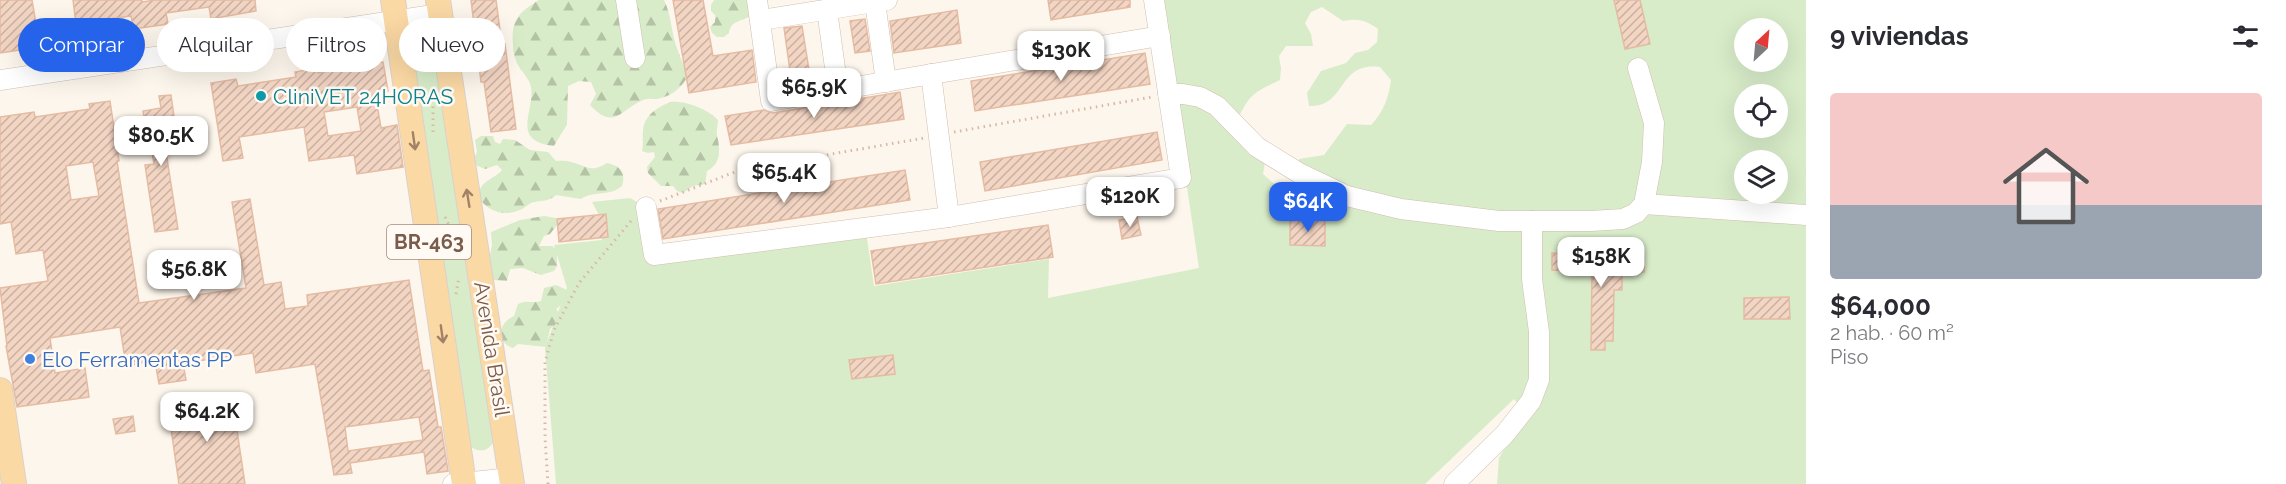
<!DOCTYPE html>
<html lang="es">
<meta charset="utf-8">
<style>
:root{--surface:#fff;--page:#f7f7f7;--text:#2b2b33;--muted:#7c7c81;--line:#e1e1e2;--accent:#2563eb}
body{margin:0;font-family:Raleway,sans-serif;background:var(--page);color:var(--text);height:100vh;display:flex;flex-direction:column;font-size:22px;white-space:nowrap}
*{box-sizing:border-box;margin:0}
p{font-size:20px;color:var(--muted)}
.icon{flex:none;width:33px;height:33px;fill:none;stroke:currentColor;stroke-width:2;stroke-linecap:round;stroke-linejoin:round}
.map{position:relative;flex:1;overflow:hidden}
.details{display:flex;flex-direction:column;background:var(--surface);width:480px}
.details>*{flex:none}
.hud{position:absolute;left:18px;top:18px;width:570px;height:54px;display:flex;gap:12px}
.needle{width:39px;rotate:26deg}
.tools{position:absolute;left:1734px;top:18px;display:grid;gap:12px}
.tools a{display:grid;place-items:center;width:54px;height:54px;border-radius:50%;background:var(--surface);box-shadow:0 6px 24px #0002;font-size:30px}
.price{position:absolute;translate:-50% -51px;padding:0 14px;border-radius:12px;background:#fff;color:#222;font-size:20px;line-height:39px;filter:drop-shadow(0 2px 3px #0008)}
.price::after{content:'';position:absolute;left:50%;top:36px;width:18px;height:14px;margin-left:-9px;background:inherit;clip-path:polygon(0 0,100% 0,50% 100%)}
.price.active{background:var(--accent);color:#fff}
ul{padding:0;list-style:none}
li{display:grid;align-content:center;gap:12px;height:318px;padding:0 24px}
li+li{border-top:2px solid var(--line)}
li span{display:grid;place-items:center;height:186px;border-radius:6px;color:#555}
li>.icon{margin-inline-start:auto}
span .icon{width:108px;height:108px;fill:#fffc;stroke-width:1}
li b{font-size:26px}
h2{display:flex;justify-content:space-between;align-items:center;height:72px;padding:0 24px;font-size:26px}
.pill{padding:0 21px;border-radius:27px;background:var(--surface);box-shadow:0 6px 24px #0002;font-size:21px;line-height:54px}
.pill.active{background:var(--accent);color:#fff}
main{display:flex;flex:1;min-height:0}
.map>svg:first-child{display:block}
.grass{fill:#d8ecc9;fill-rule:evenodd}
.forest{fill:url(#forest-firs)}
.building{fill:url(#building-hatch);stroke:#e6bba3;stroke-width:1.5;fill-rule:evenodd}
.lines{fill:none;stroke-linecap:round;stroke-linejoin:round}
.minor-casing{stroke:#d1beb0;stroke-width:21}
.major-casing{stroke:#dad1cd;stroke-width:26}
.path{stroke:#d9b8a5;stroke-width:3;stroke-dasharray:1.5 4.5;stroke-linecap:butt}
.minor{stroke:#fff;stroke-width:20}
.major{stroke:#fbd9a5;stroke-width:24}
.oneway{stroke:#a18267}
.culture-dot{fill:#0f9aa8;stroke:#fffaf3;stroke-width:2}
.shop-dot{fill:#3f7fe0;stroke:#fffaf3;stroke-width:2}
.labels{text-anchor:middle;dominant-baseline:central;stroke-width:5;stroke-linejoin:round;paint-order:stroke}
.shield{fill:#fffaf3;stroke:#a28b7f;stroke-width:1.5}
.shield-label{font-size:20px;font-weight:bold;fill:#7a5c4d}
.culture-label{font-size:21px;fill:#0d838f;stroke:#fffaf3;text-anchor:start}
.street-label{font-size:21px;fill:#7a5c4d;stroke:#fffaf3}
.shop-label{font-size:21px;fill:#366cbe;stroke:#fffaf3;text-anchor:start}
</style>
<main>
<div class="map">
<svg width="1806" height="484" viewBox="0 0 1806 484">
<defs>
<pattern id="forest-firs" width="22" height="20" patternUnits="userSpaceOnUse" patternTransform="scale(1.5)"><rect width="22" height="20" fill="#d8ecc9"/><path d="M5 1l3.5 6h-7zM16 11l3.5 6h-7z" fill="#b4c2a5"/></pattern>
<pattern id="building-hatch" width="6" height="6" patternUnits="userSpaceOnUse" patternTransform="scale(1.5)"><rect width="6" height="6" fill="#f3d5c3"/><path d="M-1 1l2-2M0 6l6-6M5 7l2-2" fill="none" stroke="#cab0a1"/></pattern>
</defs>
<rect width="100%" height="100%" fill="#fdf6ec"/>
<g class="grass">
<path d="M1164,0H1806V484H1497L1499,458L1526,413L1514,399L1425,484H556L545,348L567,288L554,245L602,240L600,217L592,202L630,198L646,207L651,259L865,225L874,286L1049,259L1048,298L1199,268L1160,6ZM1322,7L1343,21C1358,18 1366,20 1378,29L1377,42L1368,50L1355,53L1346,63L1321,71L1307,93L1309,106C1347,108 1336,62 1380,67L1391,80C1389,97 1383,113 1371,125L1347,124L1324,155L1299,159V173L1296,183L1284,188L1273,183L1263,174L1265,162L1236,123C1249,95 1252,93 1280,80L1281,68L1279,56L1286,46H1313L1311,34L1305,23L1311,12ZM1744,28H1778V62H1744ZM1744,94H1778V128H1744ZM1744,160H1778V194H1744Z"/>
<path d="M423,54L435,59L494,441C487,454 475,453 466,442L413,60Z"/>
</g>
<g class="forest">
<path d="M539,0H664C672,16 671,34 678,51C682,63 685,65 687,78C679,90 671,96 657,99C652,99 647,98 643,100C620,110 614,131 590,105L596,94L591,82L579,81L568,86L567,124L554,146C510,141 535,112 531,87C530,80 523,73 519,67C515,60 513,53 513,45C511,20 518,13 539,0Z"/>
<path d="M714,0H753L752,15C743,22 731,19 729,33L724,37H717L712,33L710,27L715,22V15L711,11V5Z"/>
<path d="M670,102C685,100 708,109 718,120C718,125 716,130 717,135C720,149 722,163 707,171L705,184L693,186L683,193L677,191L673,186H661L648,173L647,167L655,157L654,152L648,153L642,151C644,143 642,138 643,131C644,115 657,108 670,102Z"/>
<path d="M481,136H493L495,142L500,144L503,139L515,140L530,150L548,152L556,161C582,158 586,177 607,163C621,166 626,172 622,186C610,197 594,190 581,199L556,195C548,202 543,200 534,202C529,203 526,207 522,209C504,218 486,211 477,195C485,177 492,181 502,170L497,165L485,169L473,164L474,158L477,152L475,140Z"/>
<path d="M544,216L556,218L558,224L550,234L544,236L539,246H552L557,250V266L554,271L541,275L523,268L510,269L507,281L494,280L487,270L492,245L491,232L520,220Z"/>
<path d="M556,285L567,290C570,301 564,303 556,309L559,313L555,325L550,329L546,347L518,344L513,348C495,342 498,323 514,316L518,304C527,299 533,304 541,301L544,288Z"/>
</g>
<g class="building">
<path d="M0,0H32L40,47L0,53Z"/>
<path d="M73,0H142V2L155,0H255L256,11L211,19L209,7L166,13L168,24L134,29L131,16L93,21L88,23L89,30L77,32Z"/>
<path d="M471,0H496L502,45L505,44L516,129L491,132L484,82H481Z"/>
<path d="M673,0H703L713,56L752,50L756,82L689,93Z"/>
<path d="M1048,0H1130V7L1051,20Z"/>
<path d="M1614,0H1640L1650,44L1625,49Z"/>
<path d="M957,10L961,43L894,53L890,21Z"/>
<path d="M865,19L870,51L855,53L850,21Z"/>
<path d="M802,26L810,76L791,78L784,28Z"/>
<path d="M1145,53L1150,84L975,111L971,81Z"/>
<path d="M383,62L388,91L375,93L381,128L397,125L403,167L357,174L354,155L309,161L304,127L239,137L243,158L223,161L211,83L236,79L238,86L296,77L295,72L317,68L318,73ZM357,107L361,131L328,136L324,112Z"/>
<path d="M900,92L904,119L731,145L725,116L764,110L773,113Z"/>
<path d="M171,95L175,124L162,126L178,229L155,232L145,165L154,164L148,128L146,129L143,111L161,108L159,96Z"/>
<path d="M110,101L119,161H117L139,303L246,288L232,202L250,199L264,285L281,282L285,309L308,306L307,295L409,280L423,371L429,370L438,427H441L448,471L427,474L424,452L350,463L352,473L334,475L315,364L256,373L253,353L183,363L186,380L159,384L155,361L126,366L120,327L50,338L55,373L85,368L89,397L17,407L6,346H7L0,288L48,281L43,250L16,254L11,222L0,224V117L34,112L35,117L90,109L89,104ZM93,162L99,196L71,200L66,166ZM419,417L423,440L348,451L345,427Z"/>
<path d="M1157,132L1162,160L985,191L980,162Z"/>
<path d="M905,170L910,200L663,239L658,209Z"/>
<path d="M606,214L608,237L559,242L557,219Z"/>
<path d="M1137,217L1141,235L1122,239L1119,220Z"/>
<path d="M1290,220H1325V246L1290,245Z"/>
<path d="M1048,225L1053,257L876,284L871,251Z"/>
<path d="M1552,253L1609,257L1644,256V272H1622V290H1614L1613,341H1605V350H1591L1592,271L1552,270Z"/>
<path d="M1789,297L1790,319H1744V298Z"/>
<path d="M893,355L895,374L852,379L849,360Z"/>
<path d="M232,397L245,484H179L168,408Z"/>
<path d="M133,416L135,431L116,434L113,419Z"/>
</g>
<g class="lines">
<defs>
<g id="minor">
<path d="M626,0L635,58"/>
<path d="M757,0L771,101L1160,36"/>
<path d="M875,2L886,82"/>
<path d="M827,10L838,90"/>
<path d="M761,20L887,0"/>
<path d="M931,74L949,217"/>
<path d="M0,80L440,14"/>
<path d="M1168,94H1183L1200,97L1217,106L1257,147L1299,173L1347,196L1401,209L1499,221H1591L1623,219L1636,213L1644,204L1652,162L1654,123L1638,68"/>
<path d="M1644,204L1806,215"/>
<path d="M646,207L654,255L949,217L1181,178L1154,0"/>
<path d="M453,484L511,478"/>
<path d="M1454,484L1504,435L1531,401L1539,380V332L1532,279V221"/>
</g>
<g id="major">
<path d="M393,0L464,484"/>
<path d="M438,0L512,484"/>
<path d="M0,390L14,484"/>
</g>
</defs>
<use href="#minor" class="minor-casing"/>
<use href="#major" class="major-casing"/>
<g class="path">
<path d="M433,132V106"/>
<path d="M954,132L1152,97"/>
<path d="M660,201L740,170L924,138"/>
<path d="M445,217L453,233"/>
<path d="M456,294L459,277"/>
<path d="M548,484L545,438V362L554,330L579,283L631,221"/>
</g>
<use href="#minor" class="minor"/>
<use href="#major" class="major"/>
</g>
<defs><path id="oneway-shaft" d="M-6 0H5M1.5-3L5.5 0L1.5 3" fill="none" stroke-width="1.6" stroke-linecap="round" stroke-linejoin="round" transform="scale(1.5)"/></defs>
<g class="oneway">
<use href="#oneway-shaft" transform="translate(414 141) rotate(82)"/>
<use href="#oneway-shaft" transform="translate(468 198) rotate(-99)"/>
<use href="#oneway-shaft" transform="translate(442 334) rotate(82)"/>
</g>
<circle class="culture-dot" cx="261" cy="96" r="6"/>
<circle class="shop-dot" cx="30" cy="359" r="6"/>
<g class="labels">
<rect class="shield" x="387" y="225" width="84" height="34" rx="4.5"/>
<g class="shield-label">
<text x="429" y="242">BR-463</text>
</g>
<g class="culture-label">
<text x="273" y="96">CliniVET 24HORAS</text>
</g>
<g class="street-label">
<text transform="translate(492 349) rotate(81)">Avenida Brasil</text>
</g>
<g class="shop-label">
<text x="42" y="359">Elo Ferramentas PP</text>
</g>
</g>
</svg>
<div class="tools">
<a><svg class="needle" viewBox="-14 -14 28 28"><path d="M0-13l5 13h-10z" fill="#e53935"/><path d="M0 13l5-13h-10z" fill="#7c7c81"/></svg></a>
<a><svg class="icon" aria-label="locate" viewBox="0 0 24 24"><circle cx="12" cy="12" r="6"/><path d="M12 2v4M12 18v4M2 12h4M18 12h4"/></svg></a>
<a><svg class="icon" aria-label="layers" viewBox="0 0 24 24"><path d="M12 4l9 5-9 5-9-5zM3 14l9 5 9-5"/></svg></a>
</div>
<b class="price" style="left:1061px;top:82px">$130K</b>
<b class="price" style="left:814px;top:119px">$65.9K</b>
<b class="price" style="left:161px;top:167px">$80.5K</b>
<b class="price" style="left:784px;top:204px">$65.4K</b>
<b class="price" style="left:1130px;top:228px">$120K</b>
<b class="price active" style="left:1308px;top:233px">$64K</b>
<b class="price" style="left:1601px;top:288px">$158K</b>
<b class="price" style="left:194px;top:301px">$56.8K</b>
<b class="price" style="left:207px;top:443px">$64.2K</b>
<div class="hud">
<a class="pill active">Comprar</a>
<a class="pill">Alquilar</a>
<a class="pill">Filtros</a>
<a class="pill">Nuevo</a>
</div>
</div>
<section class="details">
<h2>9 viviendas<svg class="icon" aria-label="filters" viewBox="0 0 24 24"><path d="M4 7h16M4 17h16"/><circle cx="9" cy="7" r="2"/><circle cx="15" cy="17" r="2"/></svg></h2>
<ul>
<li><span style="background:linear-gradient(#f6c9c9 60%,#9aa5b1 0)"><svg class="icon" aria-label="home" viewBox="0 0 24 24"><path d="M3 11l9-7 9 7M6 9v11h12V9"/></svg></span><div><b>$64,000</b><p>2 hab. · 60 m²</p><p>Piso</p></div></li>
</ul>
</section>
</main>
